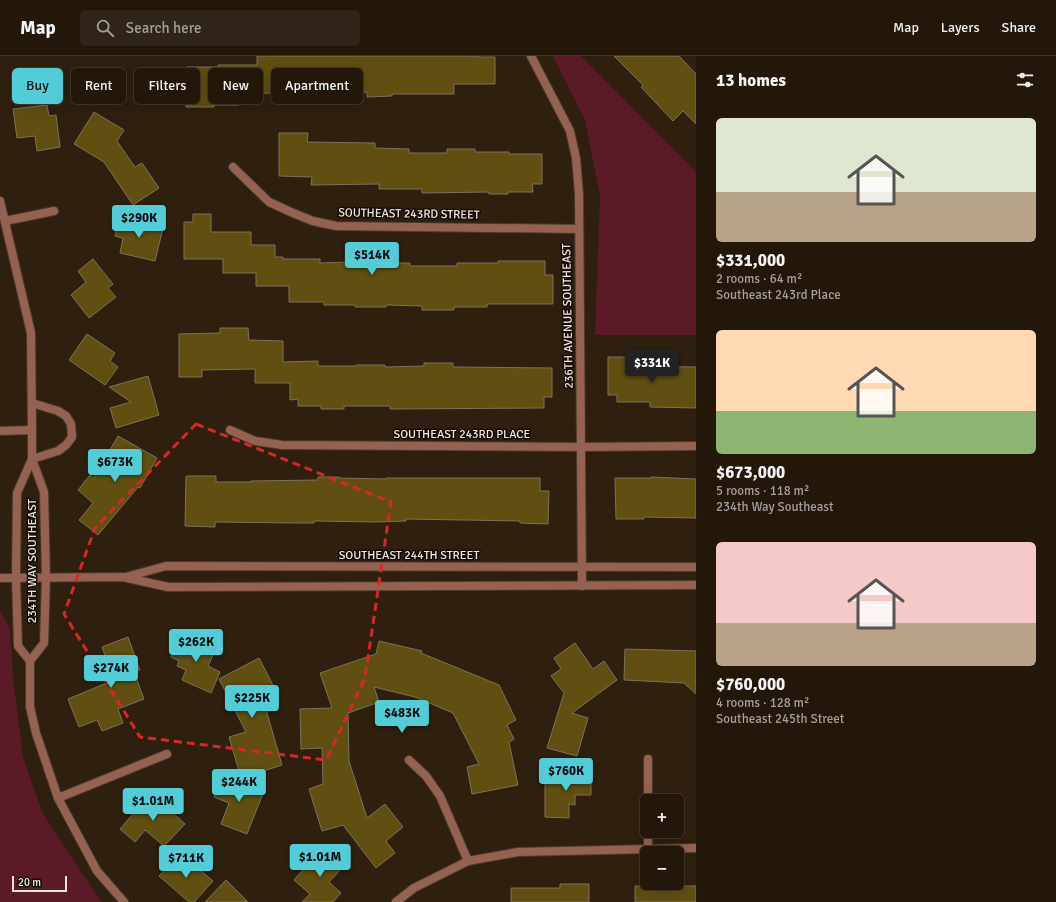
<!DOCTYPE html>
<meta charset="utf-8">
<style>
:root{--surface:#23170a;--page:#2f2418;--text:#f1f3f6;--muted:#a39f9c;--line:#40362b;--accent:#52ccd6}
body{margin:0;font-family:Signika,sans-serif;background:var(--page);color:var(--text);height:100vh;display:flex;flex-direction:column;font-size:15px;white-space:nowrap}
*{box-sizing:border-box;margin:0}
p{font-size:13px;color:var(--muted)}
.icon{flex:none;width:22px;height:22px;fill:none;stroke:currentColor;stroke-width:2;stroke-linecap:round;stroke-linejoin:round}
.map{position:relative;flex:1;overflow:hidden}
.sheet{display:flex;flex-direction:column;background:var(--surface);width:360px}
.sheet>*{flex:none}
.hud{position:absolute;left:12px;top:12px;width:380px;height:36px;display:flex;gap:8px}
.tools{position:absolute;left:640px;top:738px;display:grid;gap:8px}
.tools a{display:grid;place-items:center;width:44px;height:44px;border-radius:6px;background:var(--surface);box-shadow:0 4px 16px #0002,0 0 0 1px var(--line);font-size:20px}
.scale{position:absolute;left:12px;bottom:10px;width:55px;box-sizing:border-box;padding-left:4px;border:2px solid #f2e7dc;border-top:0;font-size:11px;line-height:14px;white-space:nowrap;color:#f2e7dc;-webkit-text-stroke:3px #120b05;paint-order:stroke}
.price{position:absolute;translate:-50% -34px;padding:0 9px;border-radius:4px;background:var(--accent);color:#111;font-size:13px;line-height:26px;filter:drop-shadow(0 1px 2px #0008)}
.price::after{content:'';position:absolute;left:50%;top:24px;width:12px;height:9px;margin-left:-6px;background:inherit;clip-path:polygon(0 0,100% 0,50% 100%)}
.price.selected{background:#222;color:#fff}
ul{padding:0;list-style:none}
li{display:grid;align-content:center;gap:8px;height:212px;padding:0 20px}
li span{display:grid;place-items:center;height:124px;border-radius:6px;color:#555}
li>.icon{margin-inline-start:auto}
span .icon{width:72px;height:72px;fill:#fffc;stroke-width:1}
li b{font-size:17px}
h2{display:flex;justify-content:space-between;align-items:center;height:48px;padding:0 20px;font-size:17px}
.pill{padding:0 14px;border-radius:6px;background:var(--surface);box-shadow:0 4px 16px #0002,0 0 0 1px var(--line);font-size:14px;line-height:36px}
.pill.selected{background:var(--accent);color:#111}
header{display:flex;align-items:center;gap:24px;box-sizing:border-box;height:56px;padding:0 20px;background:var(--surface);border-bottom:1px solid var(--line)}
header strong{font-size:19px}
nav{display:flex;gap:22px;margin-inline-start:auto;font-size:14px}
.search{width:280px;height:36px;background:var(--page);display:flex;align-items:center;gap:10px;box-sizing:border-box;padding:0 14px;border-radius:6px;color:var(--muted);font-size:15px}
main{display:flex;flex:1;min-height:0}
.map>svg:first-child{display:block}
.green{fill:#5b1a28}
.building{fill:#604f11;stroke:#7b745b}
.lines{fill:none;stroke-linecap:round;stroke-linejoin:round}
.street-casing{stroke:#4a3b2b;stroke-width:10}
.street{stroke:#956251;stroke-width:8}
.marked{fill:none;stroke:#d62828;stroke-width:3;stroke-dasharray:8 5;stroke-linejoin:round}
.labels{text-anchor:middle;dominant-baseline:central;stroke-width:3;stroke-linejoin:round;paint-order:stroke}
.street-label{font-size:12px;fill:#f2e7dc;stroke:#120b05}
</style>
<header>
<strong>Map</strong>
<div class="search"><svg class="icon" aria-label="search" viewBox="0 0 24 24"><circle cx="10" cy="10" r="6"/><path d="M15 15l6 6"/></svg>Search here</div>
<nav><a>Map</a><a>Layers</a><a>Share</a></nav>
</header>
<main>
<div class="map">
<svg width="696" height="846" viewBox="0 0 696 846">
<rect width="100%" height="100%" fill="#2f1f0e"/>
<g class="green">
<path d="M553,0H581L696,116V279H595L600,140L585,64Z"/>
<path d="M0,555L10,572L13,621L23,701L42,756L79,813L102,846H0Z"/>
</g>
<g class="building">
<path d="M257,0H478V1H495V28H454V38H392V40L367,41V36H302L283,37L277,43L270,37L247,38H239V49H214V51H186V11H218V9H257Z"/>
<path d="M614,0H679L696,18V68L683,55L673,65L641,31L643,29Z"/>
<path d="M47,49L49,60L56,59L60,91L37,95L35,80L17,82L13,53Z"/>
<path d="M94,56L124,74L117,85L135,111L142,107L159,132L133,149L104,106L74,88Z"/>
<path d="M279,77H308L307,86L375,87V92L409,93V97H447V93H475V96H509V98H542V128H532L533,136H508V138H489V136L422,137V133H379V128L311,129L312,121L279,120Z"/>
<path d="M193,158H211V176H251V189H275V201H283V203H320V207L351,206V208H390V207H410V210H457V207H498V205H545V219H553V248H487V251H454V254H422V250L386,249V251H355V249H324V246H289V230H256V217H223V203H184V166H193Z"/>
<path d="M119,162L163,172L155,205L120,197L123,182L115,180Z"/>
<path d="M93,203L113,228L108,232L116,241L89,262L71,239L86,226L78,215Z"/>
<path d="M220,272H248L249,284L283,285V306L318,305V310H356V309H385V311L424,310V307H453V311L552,312V341H544V352L390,353V350H344V353H321V350H298V343L290,344V327H255V313L202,314V321H179V278L220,277Z"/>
<path d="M87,278L115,297L110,305L118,311L105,329L69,304Z"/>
<path d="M608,301H637V310L696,311V352L650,351V346H617V339H608Z"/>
<path d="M148,320L159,359L116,372L110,352L131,346L109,331Z"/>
<path d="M118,380L157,402L140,432L138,431L98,479L79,464L93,447L78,434L90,419L94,422Z"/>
<path d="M186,420H216V426H251V425L318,424V421H339V422L386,423V422H540V435H549L548,468L520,467V465L406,463V465L376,466L314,465V467H295L215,466V471L185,470Z"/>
<path d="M651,421L696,423V462L644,461V463H616L615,422H651Z"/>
<path d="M181,577L216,593L208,610L220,616L211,637L182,624L186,614L177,610L179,605L171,601Z"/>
<path d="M128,581L140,614L134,616L144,643L118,653L123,667L102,675L97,664L79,671L68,643L114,624L102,591Z"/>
<path d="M379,585L422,595L421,597L499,629L516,664L507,669L514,683L509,686L518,729L472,738L467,711L479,708L453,657L415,641L374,631L379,646L348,657L349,705L367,762L385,748L403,771L386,785L395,797L376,812L343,769L322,775L309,733L323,728L322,692L301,693L300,653L332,652L320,617L376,598Z"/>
<path d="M575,587L593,613L604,605L617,624L572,657L588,662L577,700L547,692L564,637L551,620L561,613L554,602Z"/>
<path d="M625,593L696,595V638L684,627L624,624Z"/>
<path d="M259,602L277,637L267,642L269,647L265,650L282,709L241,722L229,681L246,676L219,623Z"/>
<path d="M569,711L591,712V739H575V749L569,748V762L545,761V723L568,724Z"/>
<path d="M223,719L264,735L247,778L221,768L229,747L214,741Z"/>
<path d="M151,737L185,768L164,790L145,774L135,786L120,773Z"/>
<path d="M323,791L344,810L329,826L341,837L333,846H302L310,838L294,824Z"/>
<path d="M180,797L213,825L194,846H189L159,820Z"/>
<path d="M226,824L248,846H205Z"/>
<path d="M560,828H589V846H511V832H560Z"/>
<path d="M635,830L678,831V830H696V846H635Z"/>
</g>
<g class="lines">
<defs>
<g id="street">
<path d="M531,0L570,75L576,102L579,138L582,530"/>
<path d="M233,111L269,146L293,157L313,165L336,170L579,173"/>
<path d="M0,145L31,277L32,374V403L17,437L16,522L18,590L30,605"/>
<path d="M5,165L54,155"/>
<path d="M230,374L255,385L282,389L581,391L696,390"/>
<path d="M0,375L32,374"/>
<path d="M32,403L44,436L46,522L44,587L30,605V651L36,677L58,742L97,815L124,846"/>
<path d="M32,403L58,395L66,389L72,381L71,368L66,360L58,355L32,347"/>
<path d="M126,521L166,510L696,511"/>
<path d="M0,522L123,521L168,531L696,529"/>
<path d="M648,703V745"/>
<path d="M409,704L426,720L440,740L468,805"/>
<path d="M58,742L167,698"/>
<path d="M648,775V792"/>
<path d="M396,846L414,832L468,805L518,796L696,792"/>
</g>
</defs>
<use href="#street" class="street-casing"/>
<use href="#street" class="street"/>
</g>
<path class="marked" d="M196,368L391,446L365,622L326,704L140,681L64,558L95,472Z"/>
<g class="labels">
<g class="street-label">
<text transform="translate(409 158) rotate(1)">SOUTHEAST 243RD STREET</text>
<text transform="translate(568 260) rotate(-91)">236TH AVENUE SOUTHEAST</text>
<text x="462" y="378">SOUTHEAST 243RD PLACE</text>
<text x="409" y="499">SOUTHEAST 244TH STREET</text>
<text transform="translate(32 505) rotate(-90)">234TH WAY SOUTHEAST</text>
</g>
</g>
</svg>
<div class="tools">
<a>+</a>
<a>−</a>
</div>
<div class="scale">20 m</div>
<b class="price" style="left:139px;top:183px">$290K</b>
<b class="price" style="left:372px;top:220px">$514K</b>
<b class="price selected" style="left:652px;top:328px">$331K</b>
<b class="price" style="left:115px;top:427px">$673K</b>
<b class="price" style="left:196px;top:607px">$262K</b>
<b class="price" style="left:111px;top:633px">$274K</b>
<b class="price" style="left:252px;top:663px">$225K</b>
<b class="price" style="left:402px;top:678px">$483K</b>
<b class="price" style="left:566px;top:736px">$760K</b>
<b class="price" style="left:239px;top:747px">$244K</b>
<b class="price" style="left:153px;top:766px">$1.01M</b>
<b class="price" style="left:320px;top:822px">$1.01M</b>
<b class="price" style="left:186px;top:823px">$711K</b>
<div class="hud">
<a class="pill selected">Buy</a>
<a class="pill">Rent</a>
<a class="pill">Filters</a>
<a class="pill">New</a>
<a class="pill">Apartment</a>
</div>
</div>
<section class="sheet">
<h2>13 homes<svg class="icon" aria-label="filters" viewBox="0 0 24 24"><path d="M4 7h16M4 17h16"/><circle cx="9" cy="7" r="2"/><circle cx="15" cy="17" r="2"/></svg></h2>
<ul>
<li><span style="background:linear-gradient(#dfe7d0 60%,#b9a48a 0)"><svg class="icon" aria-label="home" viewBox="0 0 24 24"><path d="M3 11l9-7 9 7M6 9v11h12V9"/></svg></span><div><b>$331,000</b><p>2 rooms · 64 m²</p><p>Southeast 243rd Place</p></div></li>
<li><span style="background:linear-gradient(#ffd9b3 65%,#8fb573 0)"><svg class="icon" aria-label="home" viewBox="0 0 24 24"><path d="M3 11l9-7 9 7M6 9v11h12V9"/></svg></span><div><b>$673,000</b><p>5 rooms · 118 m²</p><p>234th Way Southeast</p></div></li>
<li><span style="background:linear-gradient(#f6c9c9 65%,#b9a48a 0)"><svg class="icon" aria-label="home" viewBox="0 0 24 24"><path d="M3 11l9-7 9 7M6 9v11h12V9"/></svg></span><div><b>$760,000</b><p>4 rooms · 128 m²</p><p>Southeast 245th Street</p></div></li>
</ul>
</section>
</main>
